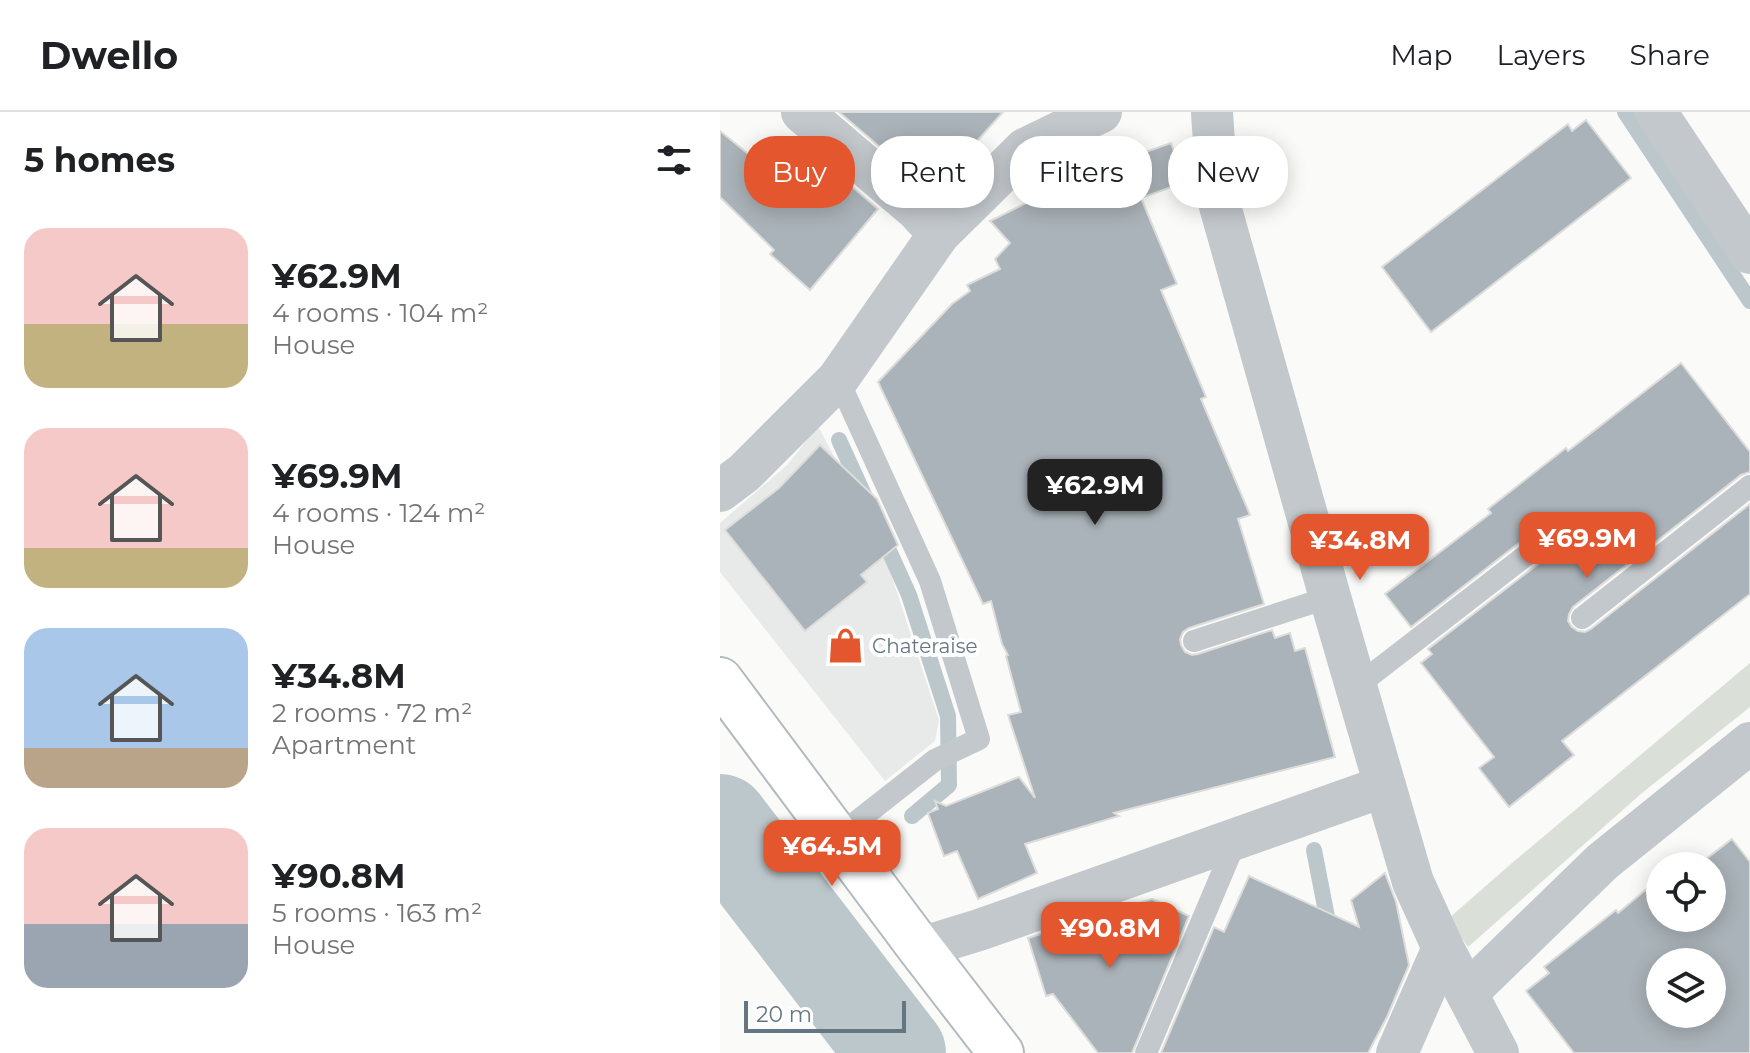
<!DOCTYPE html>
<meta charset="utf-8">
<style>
:root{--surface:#fff;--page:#f2f2f2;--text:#202124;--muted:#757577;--line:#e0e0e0;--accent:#e4572e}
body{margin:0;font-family:Montserrat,sans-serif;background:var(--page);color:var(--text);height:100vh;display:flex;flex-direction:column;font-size:30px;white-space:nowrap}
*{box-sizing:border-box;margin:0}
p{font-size:26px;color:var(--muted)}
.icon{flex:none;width:44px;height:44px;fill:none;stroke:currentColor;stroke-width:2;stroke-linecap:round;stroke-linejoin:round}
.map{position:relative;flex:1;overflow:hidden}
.details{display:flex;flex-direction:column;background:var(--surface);width:720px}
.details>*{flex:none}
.banner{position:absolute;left:24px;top:24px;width:760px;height:72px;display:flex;gap:16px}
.tools{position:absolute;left:926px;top:740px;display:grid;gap:16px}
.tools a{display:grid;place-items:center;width:80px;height:80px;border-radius:50%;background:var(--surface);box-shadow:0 4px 20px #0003;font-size:40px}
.scale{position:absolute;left:24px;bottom:20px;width:162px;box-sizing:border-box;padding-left:8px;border:4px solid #657683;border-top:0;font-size:22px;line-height:28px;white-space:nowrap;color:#657683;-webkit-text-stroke:6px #fff;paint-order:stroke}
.price{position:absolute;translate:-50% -68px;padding:0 18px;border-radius:16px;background:var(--accent);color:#fff;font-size:26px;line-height:52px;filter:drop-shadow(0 2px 4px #0008)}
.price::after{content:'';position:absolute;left:50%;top:48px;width:24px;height:18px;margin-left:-12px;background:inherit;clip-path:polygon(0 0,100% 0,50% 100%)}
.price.selected{background:#222;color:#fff}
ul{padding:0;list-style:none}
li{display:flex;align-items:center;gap:24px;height:200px;padding:0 24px}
li span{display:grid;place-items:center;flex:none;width:224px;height:160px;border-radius:24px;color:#555}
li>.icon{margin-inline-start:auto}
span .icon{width:96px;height:96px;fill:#fffc;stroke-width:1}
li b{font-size:34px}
h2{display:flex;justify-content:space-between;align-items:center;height:96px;padding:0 24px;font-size:34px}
.pill{padding:0 28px;border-radius:32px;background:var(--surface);box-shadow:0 4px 20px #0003;font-size:28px;line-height:72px}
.pill.selected{background:var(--accent);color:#fff}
header{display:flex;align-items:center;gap:48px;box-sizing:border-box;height:112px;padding:0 40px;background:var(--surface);border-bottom:2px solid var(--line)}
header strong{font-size:38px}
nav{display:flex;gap:44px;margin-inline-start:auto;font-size:28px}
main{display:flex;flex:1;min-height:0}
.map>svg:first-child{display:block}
.built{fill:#e8e9e9}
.green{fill:#dadfd7}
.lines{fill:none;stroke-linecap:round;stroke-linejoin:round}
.stream{stroke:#bbc7cb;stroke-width:16}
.river{stroke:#bbc7cb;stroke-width:98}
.building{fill:#aab3b9;stroke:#dcdcda;stroke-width:2;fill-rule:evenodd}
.secondary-casing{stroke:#b3babf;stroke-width:48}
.lane{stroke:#c3c8cc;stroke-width:22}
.street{stroke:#c3c8cc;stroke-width:42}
.secondary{stroke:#fff;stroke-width:44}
.labels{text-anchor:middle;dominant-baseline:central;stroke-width:8;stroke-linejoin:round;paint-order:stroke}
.poi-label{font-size:20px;fill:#657683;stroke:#fff;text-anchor:start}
</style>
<header>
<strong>Dwello</strong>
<nav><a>Map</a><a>Layers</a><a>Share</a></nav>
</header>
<main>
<section class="details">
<h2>5 homes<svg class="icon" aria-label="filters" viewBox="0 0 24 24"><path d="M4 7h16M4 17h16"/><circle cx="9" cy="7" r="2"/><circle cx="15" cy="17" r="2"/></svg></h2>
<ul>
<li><span style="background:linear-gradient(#f6c9c9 60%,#c2b280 0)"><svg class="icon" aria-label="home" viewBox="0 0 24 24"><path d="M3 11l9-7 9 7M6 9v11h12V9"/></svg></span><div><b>¥62.9M</b><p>4 rooms · 104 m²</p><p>House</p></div></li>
<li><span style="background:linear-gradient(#f6c9c9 75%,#c2b280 0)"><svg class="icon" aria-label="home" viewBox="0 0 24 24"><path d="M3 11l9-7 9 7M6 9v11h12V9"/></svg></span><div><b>¥69.9M</b><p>4 rooms · 124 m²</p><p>House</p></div></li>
<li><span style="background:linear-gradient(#a9c7e8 75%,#b9a48a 0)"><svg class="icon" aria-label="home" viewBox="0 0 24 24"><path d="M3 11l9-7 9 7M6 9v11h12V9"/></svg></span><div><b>¥34.8M</b><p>2 rooms · 72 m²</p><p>Apartment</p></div></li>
<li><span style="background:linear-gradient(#f6c9c9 60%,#9aa5b1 0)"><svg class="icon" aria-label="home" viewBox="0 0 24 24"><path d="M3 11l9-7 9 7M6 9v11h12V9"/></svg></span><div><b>¥90.8M</b><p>5 rooms · 163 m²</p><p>House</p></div></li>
</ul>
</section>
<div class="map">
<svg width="1030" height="941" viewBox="0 0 1030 941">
<rect width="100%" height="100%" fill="#fafaf8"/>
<path class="built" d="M98,314L162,435L219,608L215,629L165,669L0,460V411L67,353Z"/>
<path class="green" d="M1030,551V595L922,681L748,835L728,807L792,751Z"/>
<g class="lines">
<g class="stream">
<path d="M905,0L1030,189"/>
<path d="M119,328L145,385"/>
<path d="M161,421L189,483L228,604L229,673L192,704"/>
<path d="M594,738L607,805L601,818"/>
</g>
<path class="river" d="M0,711L177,941"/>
</g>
<g class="building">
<path d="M119,0H283L232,57L231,54L210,78Z"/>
<path d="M866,8L911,66L711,220L662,155L848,12L852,19Z"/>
<path d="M0,19L37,49L86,94L114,59L158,97L90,178L50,142L54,138L0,85Z"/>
<path d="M451,31L465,70L421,86L457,172L441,178L486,285L481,287L530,403L518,407L544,492L469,516L463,520L460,527L461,533L465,540L472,543L478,542L552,518L555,526L570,521L575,539L585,536L615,645L394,701L399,704L305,732L317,761L258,787L237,739L224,744L208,701L218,697L215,689L226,694L299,665L315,686L288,603L301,600L286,544L288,543L282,532L271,489L263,492L158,270L232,192L250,179L247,173L280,157L275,147L290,131L270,109L398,46L400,49Z"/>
<path d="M961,251L1030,340V360L1021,363L853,495L849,502L848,509L852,515L858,519L865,520L871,517L1030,392V482L842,629L854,643L789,695L759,656L774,645L701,551L712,542L708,537L844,432L848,426L849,420L846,413L840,408L832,407L826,410L691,515L665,482L771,401L768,397L846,336L848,339Z"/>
<path d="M100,333L157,387L178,433L141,463L147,470L85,519L5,418L59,376Z"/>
<path d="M1012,727L1030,750V941H854L806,879L829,861L824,855L896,798L898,801L940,766V806H992V754H977ZM940,850H992V902H940Z"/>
<path d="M665,761L676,790L689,853L667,905L648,941H441L494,815L504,820L529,764L639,815L631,788Z"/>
<path d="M432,787L469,804L412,941H378L333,882L326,884L308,826Z"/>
</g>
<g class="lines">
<defs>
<path id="secondary" d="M0,568L200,836L281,941"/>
</defs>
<use href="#secondary" class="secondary-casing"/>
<g class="lane">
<path d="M862,506L1030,374"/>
<path d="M474,529L610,485"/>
<path d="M637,574L835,421"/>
<path d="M117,725L215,648L259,627L210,469L118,267"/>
<path d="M426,941L517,726"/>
</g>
<g class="street">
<path d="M82,0L197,98L219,122"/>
<path d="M936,0L1030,141"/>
<path d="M492,1L498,87L610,485L693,770L723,836L778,941"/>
<path d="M0,379L24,361L118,267L219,122L305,37L381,0"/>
<path d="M200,836L259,818L665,674"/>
<path d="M747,881L882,750L1030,631"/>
<path d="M677,941L723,836"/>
</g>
<use href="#secondary" class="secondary"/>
</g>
<defs>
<symbol id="shop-bare" viewBox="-9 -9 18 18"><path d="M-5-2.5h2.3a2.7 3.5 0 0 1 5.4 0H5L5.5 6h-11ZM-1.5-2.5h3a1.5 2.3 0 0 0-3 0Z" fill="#e4572e" stroke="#fff" stroke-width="2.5" paint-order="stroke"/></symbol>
</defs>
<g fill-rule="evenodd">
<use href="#shop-bare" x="100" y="508" width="51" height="51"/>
</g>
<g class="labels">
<g class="poi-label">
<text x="152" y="534">Chateraise</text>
</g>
</g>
</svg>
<div class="tools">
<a><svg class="icon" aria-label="locate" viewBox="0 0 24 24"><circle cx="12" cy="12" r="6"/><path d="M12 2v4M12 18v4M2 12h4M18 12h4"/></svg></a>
<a><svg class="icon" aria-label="layers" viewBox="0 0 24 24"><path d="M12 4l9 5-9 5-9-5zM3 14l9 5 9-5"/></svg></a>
</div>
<div class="scale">20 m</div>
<b class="price selected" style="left:375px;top:415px">¥62.9M</b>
<b class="price" style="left:867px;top:468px">¥69.9M</b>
<b class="price" style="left:640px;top:470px">¥34.8M</b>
<b class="price" style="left:112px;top:776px">¥64.5M</b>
<b class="price" style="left:390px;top:858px">¥90.8M</b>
<div class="banner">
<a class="pill selected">Buy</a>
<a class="pill">Rent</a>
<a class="pill">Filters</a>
<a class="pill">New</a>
</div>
</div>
</main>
